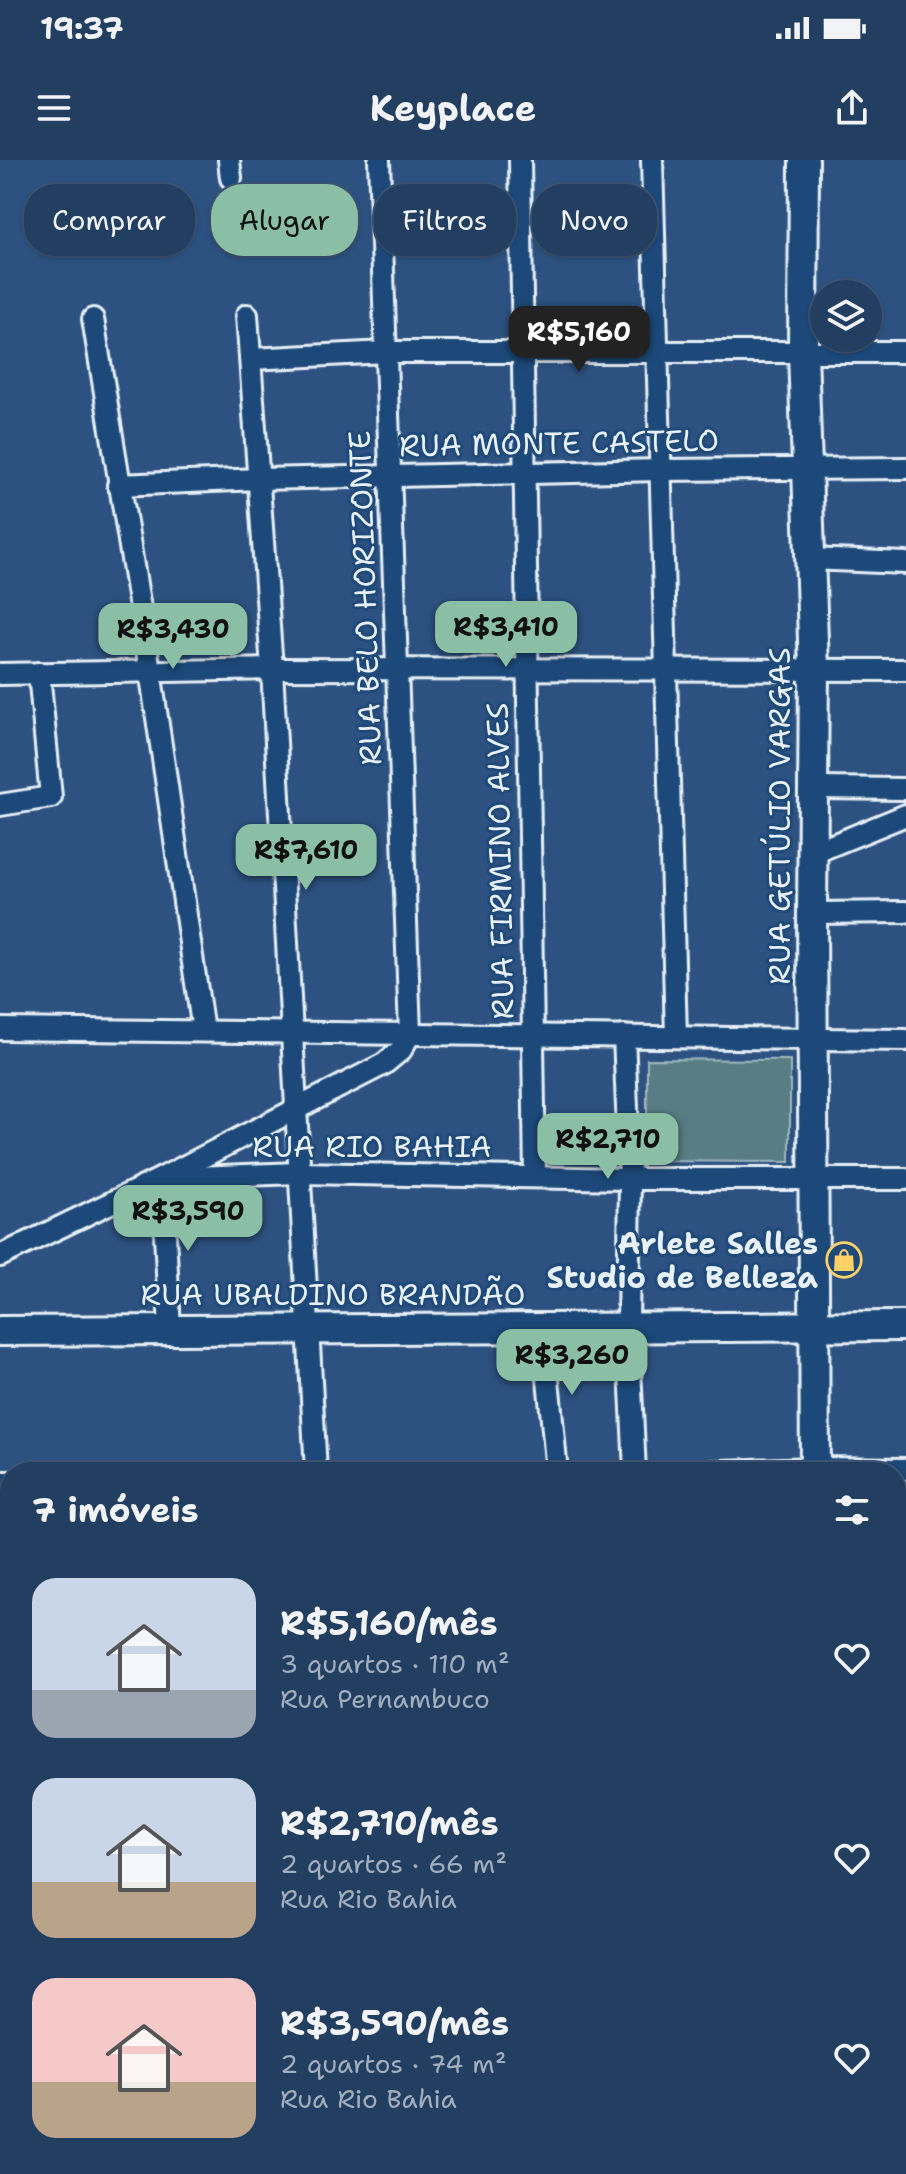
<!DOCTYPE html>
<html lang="pt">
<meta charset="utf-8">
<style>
:root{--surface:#223e61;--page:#2a4567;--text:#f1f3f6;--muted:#a2aebd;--line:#3f5776;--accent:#8abfa5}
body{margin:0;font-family:"Shantell Sans",sans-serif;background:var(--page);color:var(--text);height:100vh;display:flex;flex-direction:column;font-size:30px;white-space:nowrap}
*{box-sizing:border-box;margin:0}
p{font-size:26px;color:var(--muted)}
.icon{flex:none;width:44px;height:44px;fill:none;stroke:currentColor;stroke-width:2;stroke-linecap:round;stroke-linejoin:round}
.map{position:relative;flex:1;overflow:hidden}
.sheet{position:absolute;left:0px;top:1302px;width:906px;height:712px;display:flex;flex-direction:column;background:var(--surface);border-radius:32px 32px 0 0;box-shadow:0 2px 6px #0004,0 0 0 2px var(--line)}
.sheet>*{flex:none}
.hud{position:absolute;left:24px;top:24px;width:858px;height:72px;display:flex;gap:16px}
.buttons{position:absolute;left:810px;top:120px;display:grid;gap:16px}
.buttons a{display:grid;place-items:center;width:72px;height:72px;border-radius:50%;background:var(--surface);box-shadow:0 2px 6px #0004,0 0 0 2px var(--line);font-size:40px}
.price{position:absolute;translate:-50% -68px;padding:0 18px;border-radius:16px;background:var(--accent);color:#111;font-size:26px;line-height:52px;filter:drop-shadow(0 2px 4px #0008)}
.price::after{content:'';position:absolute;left:50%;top:48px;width:24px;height:18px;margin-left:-12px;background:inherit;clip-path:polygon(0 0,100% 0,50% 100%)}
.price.on{background:#222;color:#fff}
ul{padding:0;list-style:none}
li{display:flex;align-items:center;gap:24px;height:200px;padding:0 32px}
li span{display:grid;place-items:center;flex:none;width:224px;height:160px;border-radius:24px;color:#555}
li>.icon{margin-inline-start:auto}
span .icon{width:96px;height:96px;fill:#fffc;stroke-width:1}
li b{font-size:34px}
h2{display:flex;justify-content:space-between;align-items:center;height:96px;padding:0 32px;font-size:34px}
.pill{padding:0 28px;border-radius:32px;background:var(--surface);box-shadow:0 2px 6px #0004,0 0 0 2px var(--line);font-size:28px;line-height:72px}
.pill.on{background:var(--accent);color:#111}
.status{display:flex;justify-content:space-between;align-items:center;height:56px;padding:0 40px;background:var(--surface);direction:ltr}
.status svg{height:22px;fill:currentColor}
header{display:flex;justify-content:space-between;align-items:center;height:104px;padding:0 32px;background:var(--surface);font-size:36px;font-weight:700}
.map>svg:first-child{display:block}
.green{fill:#597e84;stroke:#a0b8be;stroke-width:2}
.water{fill:#4778a4;stroke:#87a8c6;stroke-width:2}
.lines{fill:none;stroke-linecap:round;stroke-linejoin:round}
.street-casing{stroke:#e8f1f8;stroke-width:26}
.secondary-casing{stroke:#e8f1f8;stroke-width:34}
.street{stroke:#1f4a7a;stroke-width:20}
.secondary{stroke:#1f4a7a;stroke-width:28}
.labels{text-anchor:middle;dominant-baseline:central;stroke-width:6;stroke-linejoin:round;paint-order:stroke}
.street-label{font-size:30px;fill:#e8f1f8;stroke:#1f4a7a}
.poi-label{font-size:30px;font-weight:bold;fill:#e8f1f8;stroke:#1f4a7a;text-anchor:end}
</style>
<div class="status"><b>19:37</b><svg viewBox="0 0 49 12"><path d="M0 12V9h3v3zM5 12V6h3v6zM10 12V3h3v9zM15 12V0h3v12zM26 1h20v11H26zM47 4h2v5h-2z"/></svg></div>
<header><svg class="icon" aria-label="menu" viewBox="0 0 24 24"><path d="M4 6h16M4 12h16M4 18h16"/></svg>Keyplace<svg class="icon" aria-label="share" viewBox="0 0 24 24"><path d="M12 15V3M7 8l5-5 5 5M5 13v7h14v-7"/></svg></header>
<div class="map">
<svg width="906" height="2014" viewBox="0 0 906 2014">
<rect width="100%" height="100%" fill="#2d5281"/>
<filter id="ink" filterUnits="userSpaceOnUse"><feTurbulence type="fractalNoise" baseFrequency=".0125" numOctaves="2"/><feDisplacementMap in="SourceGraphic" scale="16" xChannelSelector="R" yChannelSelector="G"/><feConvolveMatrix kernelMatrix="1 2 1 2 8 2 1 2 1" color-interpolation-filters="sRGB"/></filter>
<g filter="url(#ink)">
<path class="green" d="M647,899L790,900V1002L647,1001Z"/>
<path class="water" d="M906,1858V2014H68L88,2004H896V1859Z"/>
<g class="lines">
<defs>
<g id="street">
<path d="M229,0L231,18"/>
<path d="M520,0L535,1017"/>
<path d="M652,0L676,877"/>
<path d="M247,155L272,509L316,1312"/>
<path d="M93,159L150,510L203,871"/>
<path d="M251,199L386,192H906"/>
<path d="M118,325L259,319L661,310L906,308"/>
<path d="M809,399L906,403"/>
<path d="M0,514L272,509L906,510"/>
<path d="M815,628L906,629"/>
<path d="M0,645L51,637L39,513"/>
<path d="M813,693L906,655"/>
<path d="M812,753L906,752"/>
<path d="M0,869L906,880"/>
<path d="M624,876L630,1019L628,1166L635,1312"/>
<path d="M162,1018L170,1169"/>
<path d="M170,1018L299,1013L630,1019H906"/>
<path d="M0,1096L162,1018L384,904L401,890L410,874L379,0"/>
<path d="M543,1167L557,1312"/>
<path d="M693,1312L815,1308L906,1309"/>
<path d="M0,1322H10"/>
<path d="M0,1527L10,1526"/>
<path d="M896,1562H906"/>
<path d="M0,1685L10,1684"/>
</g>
<g id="secondary">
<path d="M804,0L803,192L814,509L812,753L815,1312"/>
<path d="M0,1171L906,1166"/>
<path d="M896,1752H906"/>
<path d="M0,1914L10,1901"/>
</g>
</defs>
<use href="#street" class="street-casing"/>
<use href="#secondary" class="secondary-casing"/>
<use href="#street" class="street"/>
<use href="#secondary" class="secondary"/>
</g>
</g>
<defs>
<symbol id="shop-ring" viewBox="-11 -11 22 22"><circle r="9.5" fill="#1f4a7a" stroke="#ffd166" stroke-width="1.5"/><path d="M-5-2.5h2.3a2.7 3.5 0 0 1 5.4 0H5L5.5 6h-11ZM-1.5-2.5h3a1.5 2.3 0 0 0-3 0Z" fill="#ffd166"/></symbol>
</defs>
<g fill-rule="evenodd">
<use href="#shop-ring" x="824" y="1080" width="40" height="40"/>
</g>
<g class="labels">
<g class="street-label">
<text transform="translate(559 283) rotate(-1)">RUA MONTE CASTELO</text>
<text transform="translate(365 438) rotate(-92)">RUA BELO HORIZONTE</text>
<text transform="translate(779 656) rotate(-90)">RUA GETÚLIO VARGAS</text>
<text transform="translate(500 701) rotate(-91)">RUA FIRMINO ALVES</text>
<text x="372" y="986">RUA RIO BAHIA</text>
<text x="333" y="1134">RUA UBALDINO BRANDÃO</text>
</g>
<g class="poi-label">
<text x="818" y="1083">Arlete Salles<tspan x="818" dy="34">Studio de Belleza</tspan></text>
</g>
</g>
</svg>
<div class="buttons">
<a><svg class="icon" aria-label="layers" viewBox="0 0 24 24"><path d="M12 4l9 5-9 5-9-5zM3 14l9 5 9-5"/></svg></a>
</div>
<b class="price on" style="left:579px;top:214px">R$5,160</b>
<b class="price" style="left:506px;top:509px">R$3,410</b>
<b class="price" style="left:173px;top:511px">R$3,430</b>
<b class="price" style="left:306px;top:732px">R$7,610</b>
<b class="price" style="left:608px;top:1021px">R$2,710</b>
<b class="price" style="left:188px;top:1093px">R$3,590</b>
<b class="price" style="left:572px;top:1237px">R$3,260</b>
<div class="hud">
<a class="pill">Comprar</a>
<a class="pill on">Alugar</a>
<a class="pill">Filtros</a>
<a class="pill">Novo</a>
</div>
<section class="sheet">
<h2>7 imóveis<svg class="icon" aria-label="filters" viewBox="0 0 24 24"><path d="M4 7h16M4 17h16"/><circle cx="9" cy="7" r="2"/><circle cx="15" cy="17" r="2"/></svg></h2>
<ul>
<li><span style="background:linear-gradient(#c9d6e8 70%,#9aa5b1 0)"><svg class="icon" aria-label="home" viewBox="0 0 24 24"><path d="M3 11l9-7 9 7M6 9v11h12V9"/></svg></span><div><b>R$5,160/mês</b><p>3 quartos · 110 m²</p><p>Rua Pernambuco</p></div><svg class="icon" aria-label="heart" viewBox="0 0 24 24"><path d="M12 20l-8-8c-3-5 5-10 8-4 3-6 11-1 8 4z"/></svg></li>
<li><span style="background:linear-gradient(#c9d6e8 65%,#b9a48a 0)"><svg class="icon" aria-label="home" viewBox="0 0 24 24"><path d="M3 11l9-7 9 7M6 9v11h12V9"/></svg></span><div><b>R$2,710/mês</b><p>2 quartos · 66 m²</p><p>Rua Rio Bahia</p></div><svg class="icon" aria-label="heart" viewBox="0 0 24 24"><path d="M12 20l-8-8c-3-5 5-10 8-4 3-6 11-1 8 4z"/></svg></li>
<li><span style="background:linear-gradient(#f6c9c9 65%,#b9a48a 0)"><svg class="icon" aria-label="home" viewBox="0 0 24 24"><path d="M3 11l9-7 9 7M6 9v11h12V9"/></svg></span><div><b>R$3,590/mês</b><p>2 quartos · 74 m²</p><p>Rua Rio Bahia</p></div><svg class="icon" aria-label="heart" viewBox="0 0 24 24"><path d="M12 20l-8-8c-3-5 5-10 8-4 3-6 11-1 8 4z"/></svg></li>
</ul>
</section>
</div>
